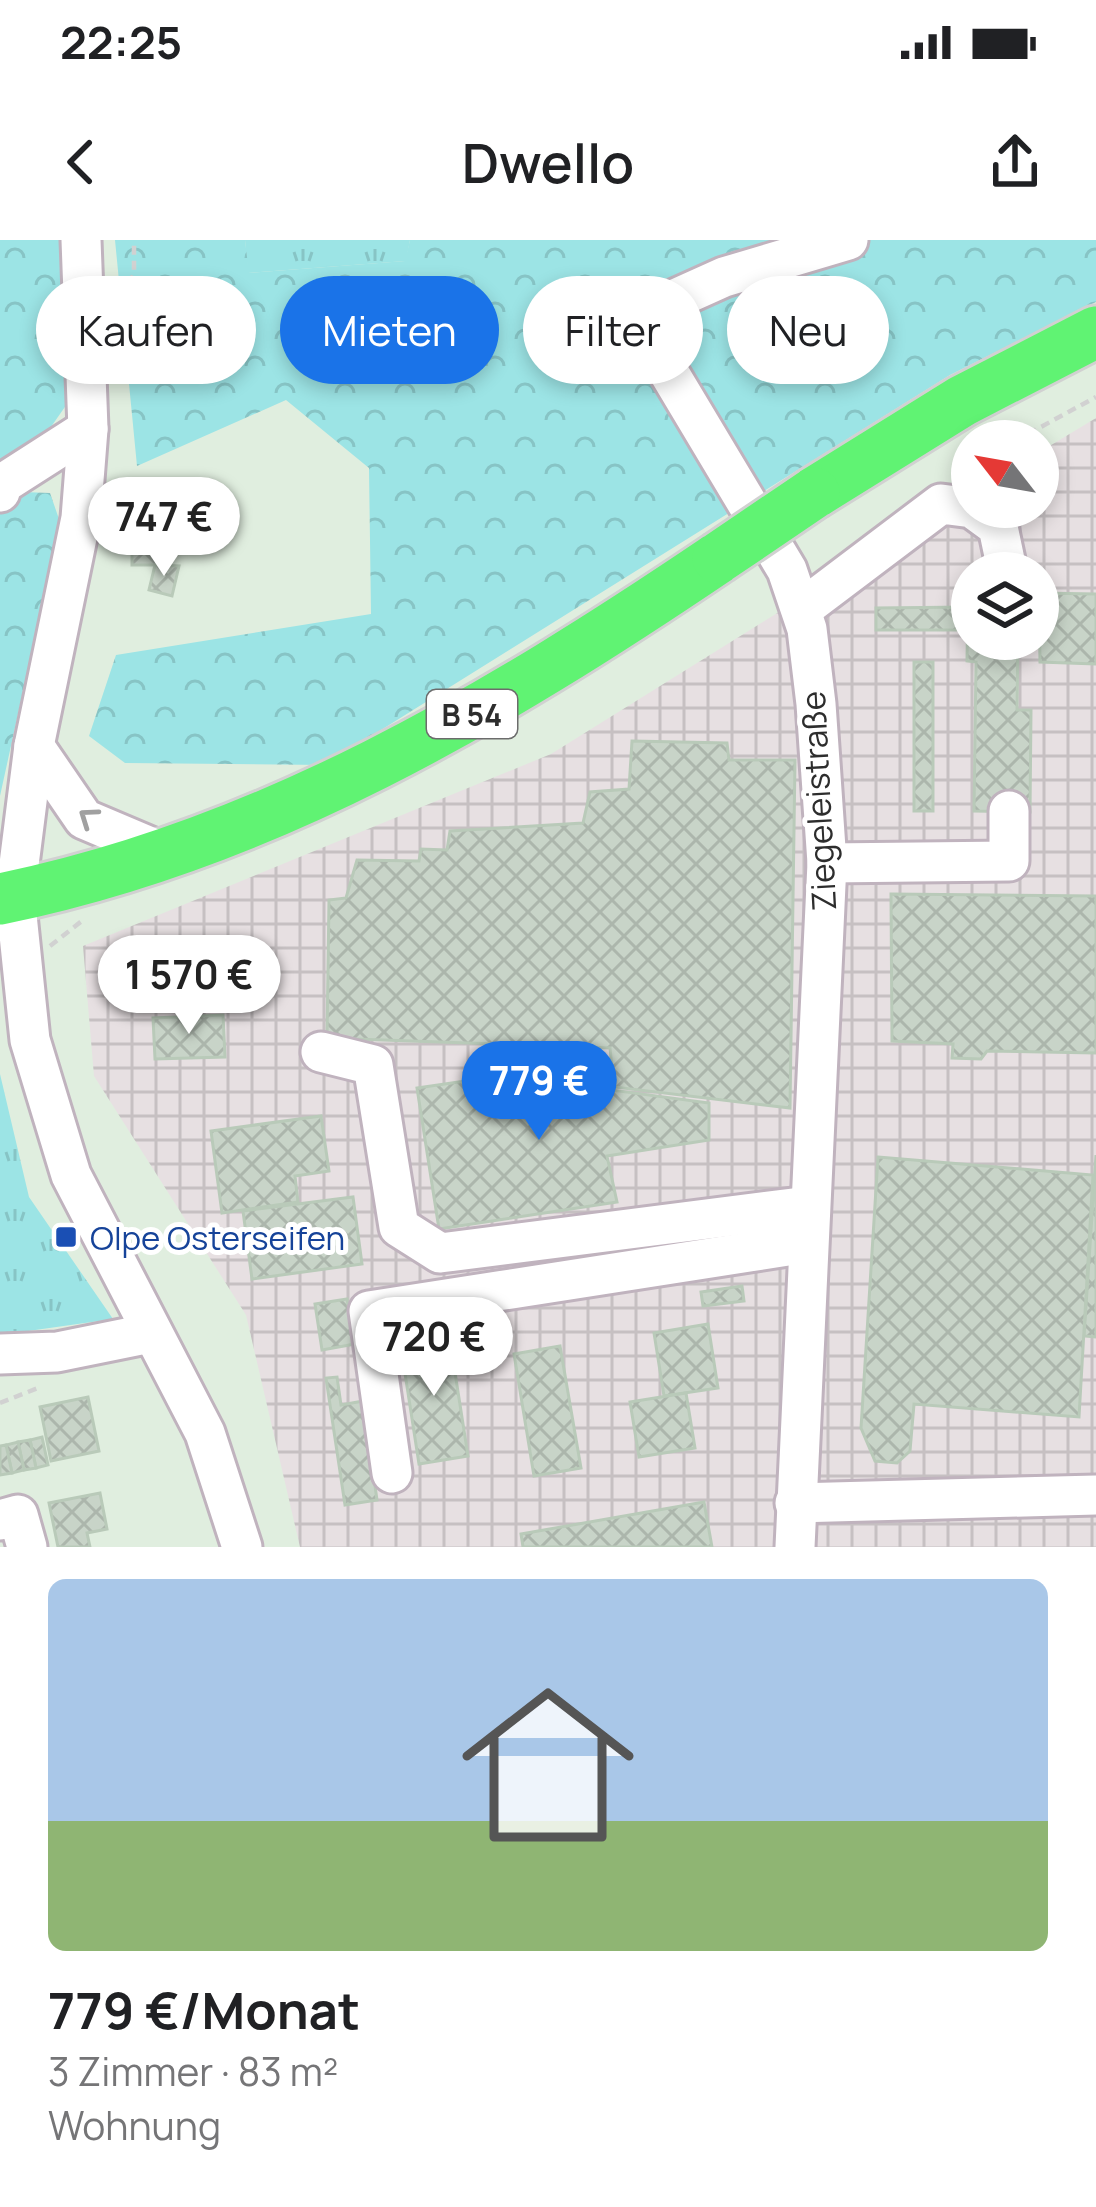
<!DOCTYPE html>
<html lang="de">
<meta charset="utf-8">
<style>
:root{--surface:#fff;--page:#f6f6f6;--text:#202124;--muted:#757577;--line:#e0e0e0;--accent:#1a73e8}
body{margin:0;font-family:Manrope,sans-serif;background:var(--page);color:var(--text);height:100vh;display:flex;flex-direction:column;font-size:45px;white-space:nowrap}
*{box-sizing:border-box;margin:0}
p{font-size:39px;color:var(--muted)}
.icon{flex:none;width:66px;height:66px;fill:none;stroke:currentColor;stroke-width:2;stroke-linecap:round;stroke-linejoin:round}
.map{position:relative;height:1307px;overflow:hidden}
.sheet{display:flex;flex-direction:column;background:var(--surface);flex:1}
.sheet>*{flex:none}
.guide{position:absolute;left:36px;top:36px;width:1026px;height:108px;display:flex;gap:24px}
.needle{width:78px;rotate:301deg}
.controls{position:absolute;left:951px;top:180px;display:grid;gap:24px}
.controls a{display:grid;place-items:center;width:108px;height:108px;border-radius:50%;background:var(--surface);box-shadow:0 6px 18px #0003;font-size:60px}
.price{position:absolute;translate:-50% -102px;padding:0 27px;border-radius:42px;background:#fff;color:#222;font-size:39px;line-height:78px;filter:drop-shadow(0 3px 6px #0008)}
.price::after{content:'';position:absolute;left:50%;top:72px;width:36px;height:27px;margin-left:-18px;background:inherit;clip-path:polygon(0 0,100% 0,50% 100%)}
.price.current{background:var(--accent);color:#fff}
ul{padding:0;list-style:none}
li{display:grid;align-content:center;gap:24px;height:636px;padding:0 48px}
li+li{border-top:3px solid var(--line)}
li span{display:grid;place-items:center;height:372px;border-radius:18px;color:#555}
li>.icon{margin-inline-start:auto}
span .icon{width:216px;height:216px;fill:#fffc;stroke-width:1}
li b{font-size:51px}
.pill{padding:0 42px;border-radius:54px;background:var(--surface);box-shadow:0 6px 18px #0003;font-size:42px;line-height:108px}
.pill.current{background:var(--accent);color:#fff}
.status{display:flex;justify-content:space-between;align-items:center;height:84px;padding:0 60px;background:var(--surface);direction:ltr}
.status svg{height:33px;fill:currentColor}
header{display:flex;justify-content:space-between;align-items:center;height:156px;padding:0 48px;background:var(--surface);font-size:54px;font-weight:600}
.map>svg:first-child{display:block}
.industrial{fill:url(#industrial-grid);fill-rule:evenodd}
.grass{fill:url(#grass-tufts)}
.forest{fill:url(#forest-crowns)}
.building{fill:url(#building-cross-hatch);stroke:#b9cab9;stroke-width:3}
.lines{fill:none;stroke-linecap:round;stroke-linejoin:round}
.minor-casing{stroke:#c0b3be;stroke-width:45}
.major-casing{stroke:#d1d1d1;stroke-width:57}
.path{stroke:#d1d1d1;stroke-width:4.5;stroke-dasharray:9 6;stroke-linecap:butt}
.minor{stroke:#fff;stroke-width:39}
.major{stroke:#60f373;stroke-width:51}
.major-bridge-casing{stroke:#d1d1d1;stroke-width:57;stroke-linecap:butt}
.major-bridge{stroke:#60f373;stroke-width:51}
.oneway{stroke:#a0a0a0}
.transit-dot{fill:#1a4fb4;stroke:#fff;stroke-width:4.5}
.labels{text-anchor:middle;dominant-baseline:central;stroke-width:10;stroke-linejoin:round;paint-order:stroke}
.shield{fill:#fff;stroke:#6c6c6c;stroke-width:3}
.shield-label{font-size:30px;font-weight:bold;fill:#2d2d2d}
.street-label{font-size:33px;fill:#2d2d2d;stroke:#fff}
.transit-label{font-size:33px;fill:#164399;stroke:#fff;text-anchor:start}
</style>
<div class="status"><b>22:25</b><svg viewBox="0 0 49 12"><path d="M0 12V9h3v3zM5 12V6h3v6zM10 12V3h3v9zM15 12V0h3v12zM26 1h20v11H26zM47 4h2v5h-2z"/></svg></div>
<header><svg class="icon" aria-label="back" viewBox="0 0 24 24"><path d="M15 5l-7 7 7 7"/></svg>Dwello<svg class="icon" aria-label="share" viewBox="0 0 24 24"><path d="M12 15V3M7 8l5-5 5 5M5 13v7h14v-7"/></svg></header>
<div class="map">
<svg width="1096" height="1307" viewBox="0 0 1096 1307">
<defs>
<pattern id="industrial-grid" width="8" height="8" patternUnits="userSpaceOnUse" patternTransform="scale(3)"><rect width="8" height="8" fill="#e7e0e2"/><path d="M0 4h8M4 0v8" fill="none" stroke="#c6c0c2"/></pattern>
<pattern id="grass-tufts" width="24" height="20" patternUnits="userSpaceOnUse" patternTransform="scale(3)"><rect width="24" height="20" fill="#9ce4e5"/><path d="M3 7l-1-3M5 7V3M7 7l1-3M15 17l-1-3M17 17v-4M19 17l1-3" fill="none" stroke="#87c4c5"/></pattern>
<pattern id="forest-crowns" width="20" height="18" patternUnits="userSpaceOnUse" patternTransform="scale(3)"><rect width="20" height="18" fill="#9ce4e5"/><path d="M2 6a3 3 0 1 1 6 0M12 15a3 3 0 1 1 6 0" fill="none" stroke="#87c4c5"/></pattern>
<pattern id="building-cross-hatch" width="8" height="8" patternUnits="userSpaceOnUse" patternTransform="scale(3)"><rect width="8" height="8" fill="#c8d4c8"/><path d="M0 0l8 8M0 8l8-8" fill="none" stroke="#acb6ac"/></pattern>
</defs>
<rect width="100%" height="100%" fill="#e0eedf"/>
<path class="industrial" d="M1096,178V1307H300L246,1075L94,836L83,706L551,514L912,289L972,267H1038V213ZM972,333H1038V399H972Z"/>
<g class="grass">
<path d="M245,0H410L406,21L248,33Z"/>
<path d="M0,834L29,957L113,1079L0,1095Z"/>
</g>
<g class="forest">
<path d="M0,0H59L67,164L46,194L23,252L50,253L60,282L0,556Z"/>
<path d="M115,0H245L249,33L405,21L410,0H1096V62L950,135L325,525L125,523L89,496L116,415L371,374L369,228L286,160L137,226Z"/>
</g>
<g class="building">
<path d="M132,278H166V294L173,293L167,325H132Z"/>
<path d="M155,325L179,326L172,356L149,350Z"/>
<path d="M1039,353L1096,354V424L1040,422Z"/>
<path d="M968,355L972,399H1018L1017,470H1031L1030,572L974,571L976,422L967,421Z"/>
<path d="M968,367V390H876V368Z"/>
<rect x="914" y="422" width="19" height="149"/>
<path d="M632,501L727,503L729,520H795L790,868L614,847L610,808L327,798L329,660L346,658L357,620L419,621L421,609L447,610L450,591L583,583L590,552L629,549Z"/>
<path d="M891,654L1096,656V813L987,811L981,819L952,818L953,804L892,801Z"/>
<path d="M223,775L225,817L155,819L153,778Z"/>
<path d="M561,827L566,844L709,863V900L607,916L617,962L439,989L417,848Z"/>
<path d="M321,876L329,931L295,936L298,962L222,973L211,891Z"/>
<path d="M1096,915V1097L1084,1096Z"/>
<path d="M878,917L1093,935L1079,1177L914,1164L910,1211L897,1223L875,1221L861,1188Z"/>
<path d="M353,957L362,1024L252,1039L243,971Z"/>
<path d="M742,1046L744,1061L703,1066L701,1052Z"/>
<path d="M347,1059L355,1104L322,1110L315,1064Z"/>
<path d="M708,1084L718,1148L664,1156L654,1093Z"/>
<path d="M449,1094L468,1216L419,1224L400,1101Z"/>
<path d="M560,1106L581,1228L534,1236L514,1114Z"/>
<path d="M337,1137L341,1165L363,1161L377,1260L345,1265L326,1138Z"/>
<path d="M686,1153L695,1208L639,1217L630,1162Z"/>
<path d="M88,1157L99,1211L51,1221L40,1167Z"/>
<path d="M42,1197L48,1225L36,1228L30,1200Z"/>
<path d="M30,1200L36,1228L24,1230L18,1202Z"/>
<path d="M18,1202L24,1230L12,1233L6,1205Z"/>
<path d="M6,1205L12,1233L0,1235V1206Z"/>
<path d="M100,1253L107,1289L87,1293L90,1307H58L49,1263Z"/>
<path d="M704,1262L712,1307H523L521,1294Z"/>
</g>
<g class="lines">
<defs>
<g id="minor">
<path d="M81,0L88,189L81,278L34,506L15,656L30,800L71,935L205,1193L242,1307"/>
<path d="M0,252L2,244L88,189"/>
<path d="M802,369L941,264L972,268L998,287L1006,325"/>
<path d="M34,506L84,579L169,615"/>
<path d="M827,623L1009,621V571"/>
<path d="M321,812L373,825L399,987L440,1013L809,966"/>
<path d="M0,1114L57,1112L151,1093"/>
<path d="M392,1233L369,1071L807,1003"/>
<path d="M795,1263L1096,1255"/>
<path d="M0,1280L18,1275L27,1307"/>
<path d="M795,1307L827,623L816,464L807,389L787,330L647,96L644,73L724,37L848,0"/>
</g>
<g id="major">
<path d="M814,253L962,161L1096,92"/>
<path d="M0,659C266,605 496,468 718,318"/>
</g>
</defs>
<use href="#minor" class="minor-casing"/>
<use href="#major" class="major-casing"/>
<g class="path">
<path d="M119,72L134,33V0"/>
<path d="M1015,201L1096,157"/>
<path d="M956,233L972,225"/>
<path d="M50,706L83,680"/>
<path d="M0,1163L38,1148"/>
</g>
<use href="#minor" class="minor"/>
<use href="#major" class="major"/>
<defs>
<path id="major-bridge" d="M718,318L814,253"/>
</defs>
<use href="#major-bridge" class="major-bridge-casing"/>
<use href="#major-bridge" class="major-bridge"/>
</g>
<defs><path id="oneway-chevron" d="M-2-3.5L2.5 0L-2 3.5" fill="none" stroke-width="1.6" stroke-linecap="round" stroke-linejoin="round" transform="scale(3)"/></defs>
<use class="oneway" href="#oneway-chevron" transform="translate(88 577) rotate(-145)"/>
<rect class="transit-dot" x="54" y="985" width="24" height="24" rx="6"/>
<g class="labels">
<rect class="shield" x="427" y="450" width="90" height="48" rx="9"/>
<g class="shield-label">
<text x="472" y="474">B 54</text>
</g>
<g class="street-label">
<text transform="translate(818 561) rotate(-93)">Ziegeleistraße</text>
</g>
<g class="transit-label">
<text x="90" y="997">Olpe Osterseifen</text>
</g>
</g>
</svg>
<div class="controls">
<a><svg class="needle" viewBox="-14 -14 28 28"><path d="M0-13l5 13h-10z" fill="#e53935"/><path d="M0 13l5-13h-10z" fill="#757577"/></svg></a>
<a><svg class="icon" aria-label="layers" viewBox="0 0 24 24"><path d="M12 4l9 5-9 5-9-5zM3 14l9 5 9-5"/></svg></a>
</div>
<b class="price" style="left:164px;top:339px">747 €</b>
<b class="price" style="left:189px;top:797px">1 570 €</b>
<b class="price current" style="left:539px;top:903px">779 €</b>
<b class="price" style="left:434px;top:1159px">720 €</b>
<div class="guide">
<a class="pill">Kaufen</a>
<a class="pill current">Mieten</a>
<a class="pill">Filter</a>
<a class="pill">Neu</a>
</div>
</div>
<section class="sheet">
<ul>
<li><span style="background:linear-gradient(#a9c7e8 65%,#8fb573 0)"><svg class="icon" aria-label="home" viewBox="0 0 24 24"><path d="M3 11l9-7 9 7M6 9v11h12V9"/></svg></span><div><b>779 €/Monat</b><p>3 Zimmer · 83 m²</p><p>Wohnung</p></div></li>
</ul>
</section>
